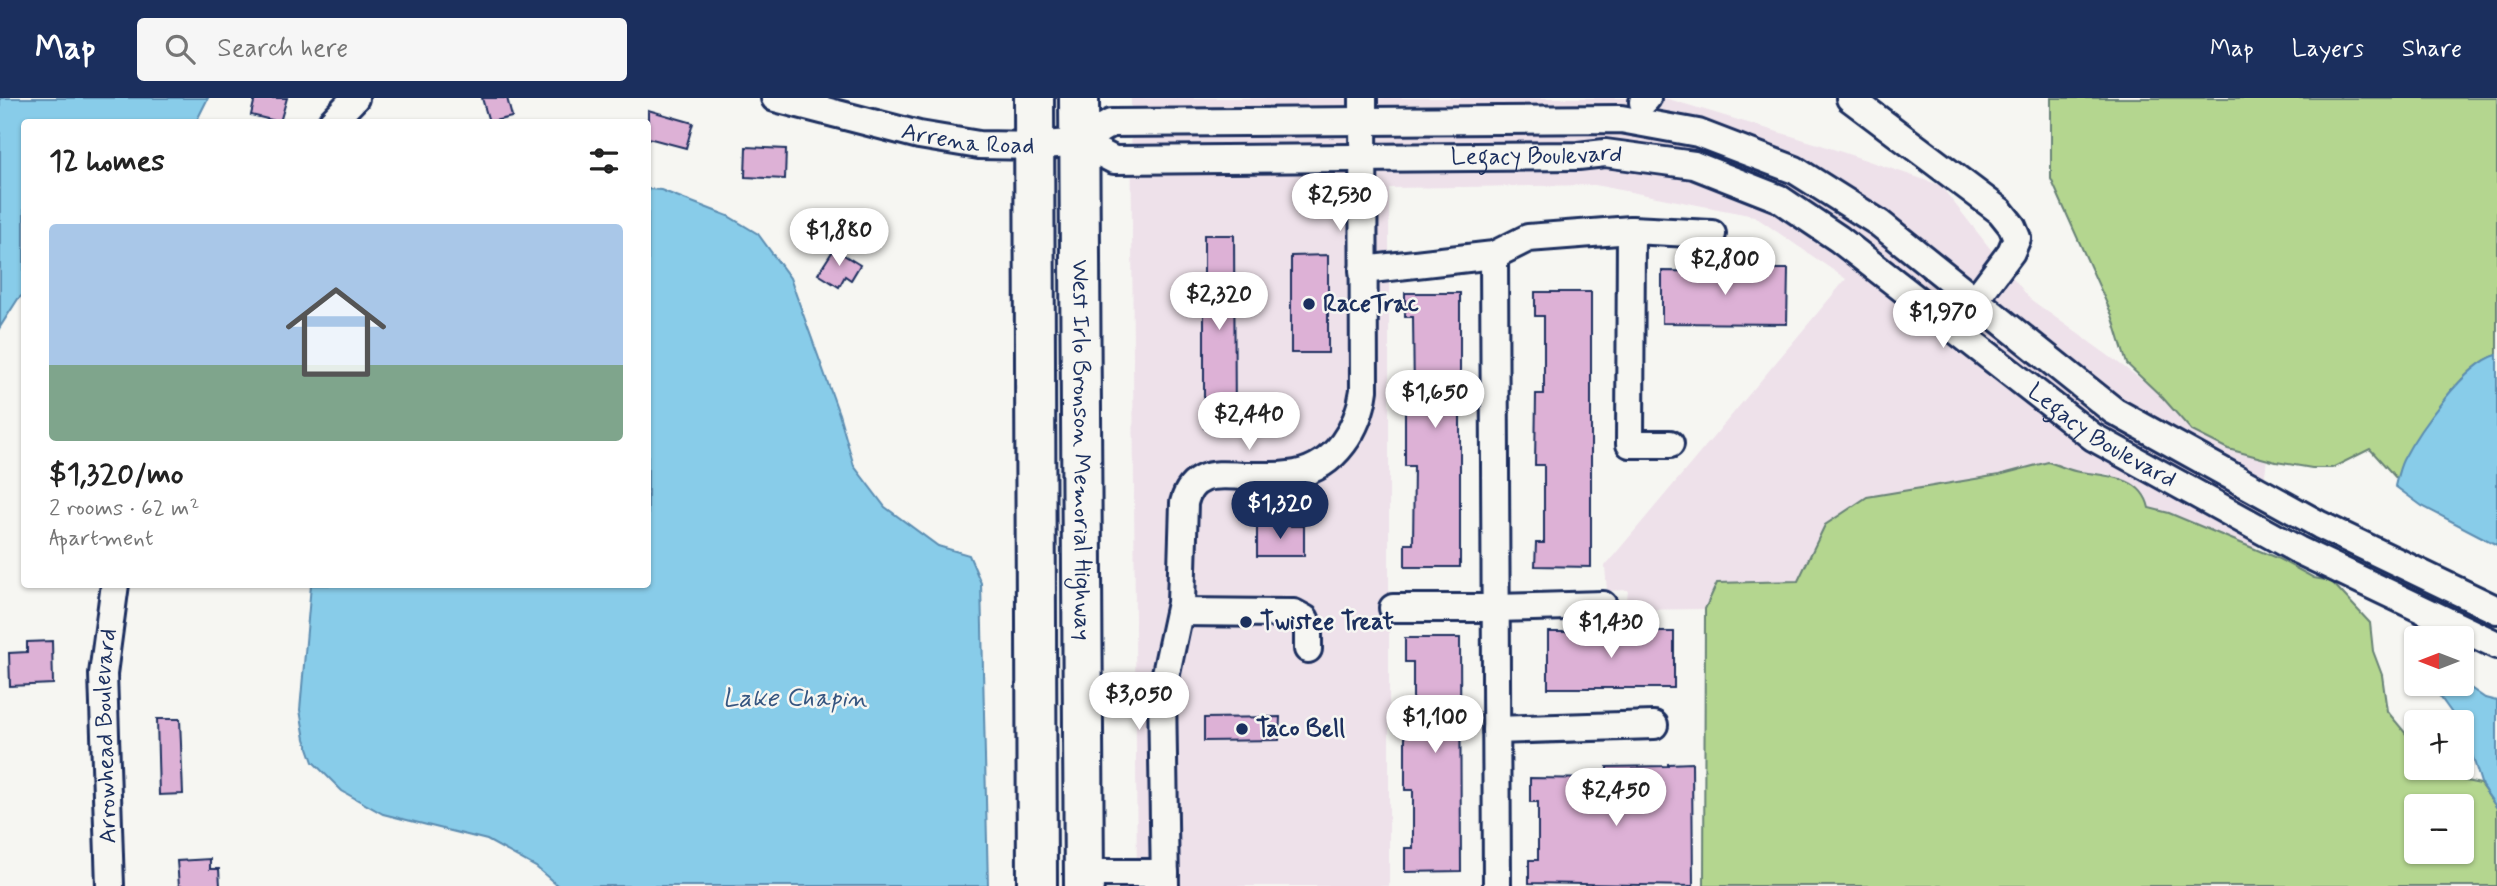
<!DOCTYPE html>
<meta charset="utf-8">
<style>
:root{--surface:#fff;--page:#f6f6f6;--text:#222;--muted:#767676;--line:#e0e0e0;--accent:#1b2f5e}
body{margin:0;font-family:Mynerve,sans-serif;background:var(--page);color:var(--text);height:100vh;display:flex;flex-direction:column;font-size:26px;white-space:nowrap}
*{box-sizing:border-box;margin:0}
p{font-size:23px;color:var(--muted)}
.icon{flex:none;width:38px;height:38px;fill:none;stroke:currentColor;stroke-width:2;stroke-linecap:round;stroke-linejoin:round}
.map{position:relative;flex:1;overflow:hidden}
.side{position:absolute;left:21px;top:21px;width:630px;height:469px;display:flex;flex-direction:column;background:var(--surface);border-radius:7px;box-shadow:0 2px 5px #0004}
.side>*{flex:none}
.needle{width:46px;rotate:270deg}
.fabs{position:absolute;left:2404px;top:528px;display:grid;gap:14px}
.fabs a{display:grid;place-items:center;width:70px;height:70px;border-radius:7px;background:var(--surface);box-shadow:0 2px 5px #0004;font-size:35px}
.price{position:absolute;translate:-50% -60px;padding:0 16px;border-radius:24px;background:#fff;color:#222;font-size:23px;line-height:46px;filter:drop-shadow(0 2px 4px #0008)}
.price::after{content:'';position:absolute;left:50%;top:42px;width:21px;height:16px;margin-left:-10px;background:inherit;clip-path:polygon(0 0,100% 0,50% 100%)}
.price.active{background:var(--accent);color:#fff}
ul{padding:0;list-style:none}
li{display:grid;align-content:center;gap:14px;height:371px;padding:0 28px}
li+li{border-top:2px solid var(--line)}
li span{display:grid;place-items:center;height:217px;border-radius:7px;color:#555}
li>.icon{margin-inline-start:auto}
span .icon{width:126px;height:126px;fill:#fffc;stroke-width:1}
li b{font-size:30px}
h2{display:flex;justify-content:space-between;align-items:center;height:84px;padding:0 28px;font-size:30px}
header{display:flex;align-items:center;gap:42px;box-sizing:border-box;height:98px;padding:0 35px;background:var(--accent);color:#fff}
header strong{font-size:33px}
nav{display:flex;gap:38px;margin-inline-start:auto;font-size:24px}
.search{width:490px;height:63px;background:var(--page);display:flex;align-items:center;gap:18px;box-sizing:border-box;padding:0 24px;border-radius:7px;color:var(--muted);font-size:26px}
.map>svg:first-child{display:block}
.built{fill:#eee1ea}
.green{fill:#b4d68f;stroke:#688276;stroke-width:2;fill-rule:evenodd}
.water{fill:#88cce9;stroke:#5c8db1;stroke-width:2}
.building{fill:#ddb1d6;stroke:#1b2f5e;stroke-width:2}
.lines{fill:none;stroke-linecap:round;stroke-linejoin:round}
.minor-casing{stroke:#1b2f5e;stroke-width:32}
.highway-casing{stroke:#1b2f5e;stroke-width:44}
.minor{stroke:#f6f6f2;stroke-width:26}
.highway{stroke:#f6f6f2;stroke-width:38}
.poi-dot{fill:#1b2f5e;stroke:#f6f6f2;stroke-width:2.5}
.labels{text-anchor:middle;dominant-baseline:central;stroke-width:5;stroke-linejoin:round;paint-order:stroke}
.street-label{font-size:24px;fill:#1b2f5e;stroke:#f6f6f2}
.poi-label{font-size:24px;font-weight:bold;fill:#1b2f5e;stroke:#f6f6f2;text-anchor:start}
.water-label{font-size:26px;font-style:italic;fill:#365681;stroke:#f6f6f2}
</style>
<header>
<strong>Map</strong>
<div class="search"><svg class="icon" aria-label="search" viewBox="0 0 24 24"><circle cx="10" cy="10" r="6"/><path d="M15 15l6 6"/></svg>Search here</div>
<nav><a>Map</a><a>Layers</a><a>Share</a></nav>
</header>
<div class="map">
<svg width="2497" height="788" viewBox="0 0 2497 788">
<rect width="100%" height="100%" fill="#f6f6f2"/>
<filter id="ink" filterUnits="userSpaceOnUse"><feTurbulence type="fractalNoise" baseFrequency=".0143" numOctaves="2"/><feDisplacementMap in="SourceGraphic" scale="14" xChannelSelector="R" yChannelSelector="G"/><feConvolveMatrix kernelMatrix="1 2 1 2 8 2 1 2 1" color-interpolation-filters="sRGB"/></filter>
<g filter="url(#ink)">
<path class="built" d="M1131,0H1665L1818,46L1940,87L2030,201L2149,287L2228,351L2267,361L2255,452L2169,415L2149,410L2146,398L2131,386L2107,376L2078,374L2048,364L1999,377L1866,399L1825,427L1798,483L1717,485L1705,511L1626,512L1628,492L1607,493L1605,468L1846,181L1754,118L1595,87L1389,90V788H1137Z"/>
<g class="green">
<path d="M2051,0H2497V257C2462,267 2407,347 2397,381L2370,351L2332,370H2312L2276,364L2228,351L2192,333L2163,300L2127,266L2112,217L2051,81Z"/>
<path d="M2048,364C2059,367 2070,373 2080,374C2107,378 2142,378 2149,410L2169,415L2279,461L2314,480L2331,483L2370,525L2373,553L2382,577L2387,613L2417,649V670H2437L2452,680L2480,686L2497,710V788H1704L1705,511L1717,485L1798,483L1825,427L1867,399L1999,377ZM2417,709H2462V754H2417Z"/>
</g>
<g class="water">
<path d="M0,0H208L196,24H24V196L18,201L0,229Z"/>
<path d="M648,91L661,92L728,118L758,136L790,180L839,316L854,368L885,409L938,448L969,457L981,485L988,788H558L536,769L487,742L383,716L342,693L313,664L305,641L300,612L311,487L648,486Z"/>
<path d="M2497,257V447L2422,408L2395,388C2397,380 2399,370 2403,362C2418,333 2466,265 2497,257Z"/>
<path d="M2462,584L2485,600L2497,603V710L2482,688L2462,625H2459L2431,586H2462Z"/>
</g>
<g class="building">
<path d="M255,0H287L280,24L251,17Z"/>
<path d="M482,0H507L512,19L489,24Z"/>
<path d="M648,12L693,25L686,50L648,40Z"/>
<path d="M746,49L786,51L785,81L745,79Z"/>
<path d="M1204,137H1234L1235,330H1204Z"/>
<path d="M834,151L860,167L851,182L845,178L839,189L818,176Z"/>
<path d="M1328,157V255H1291V158Z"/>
<path d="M1763,171H1788L1787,226L1662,225V173L1763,174Z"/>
<path d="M1535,194H1591V469L1535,468L1536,445H1544V367H1535L1536,296H1544V218H1535Z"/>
<path d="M1405,195H1460V469H1405V446H1413L1414,368H1405V297H1414L1413,219H1405Z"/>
<rect x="1257" y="428" width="47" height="30"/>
<rect x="1548" y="534" width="126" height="56"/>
<path d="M1405,540H1460L1461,773L1405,774V750H1413V692H1405V622H1413V564H1405Z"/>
<path d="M52,543L53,586L10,588L9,555L27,554V544Z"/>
<path d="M1280,619L1279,642L1204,643V620Z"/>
<path d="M157,621H180L183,696L159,697Z"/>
<path d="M1692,665L1693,788L1529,785V762H1538V704H1530V680L1607,681V669L1668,668V666Z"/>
<path d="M210,761V771H219L220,788H179L177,763Z"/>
</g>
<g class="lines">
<defs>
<g id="minor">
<path id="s1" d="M775,0L919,37L979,47L1034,48L1079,44L1111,25L1621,21L1698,35L1795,72L1879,125L2114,313L2320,427L2497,512"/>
<path d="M1850,0L2000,113L2012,128L2017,140L2011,154L1975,202"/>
<path d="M1643,4L1647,0"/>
<path d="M332,24L355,0"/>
<path id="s2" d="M1079,44L1114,62L1578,58L1605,55L1694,67L1778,100L1839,141L2093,339L2298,452L2497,547"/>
<path d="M1631,132L1630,346H1670"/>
<path d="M1494,157L1497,788"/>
<path d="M1363,172L1494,157L1528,140L1631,132L1712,136"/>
<path d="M1393,510H1495L1603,507"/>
<path d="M1180,514L1294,515L1305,521L1308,529V551"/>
<path d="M1496,632L1654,627"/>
<path d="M1084,775H1165"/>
<path id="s3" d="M110,788L103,576L115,486"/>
<path d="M1165,788L1162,594L1181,505L1184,405C1187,393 1192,385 1204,380C1216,375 1233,378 1247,378C1263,378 1280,379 1296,376C1336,368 1359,330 1364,292L1363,0"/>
</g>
<g id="highway">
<path d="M1034,0L1037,788"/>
<path id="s4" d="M1079,0L1084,788"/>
</g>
</defs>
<use href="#minor" class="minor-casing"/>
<use href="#highway" class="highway-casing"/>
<use href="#minor" class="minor"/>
<use href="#highway" class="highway"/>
</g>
</g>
<g class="poi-dot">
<circle cx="1309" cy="206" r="7"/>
<circle cx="1246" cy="524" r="7"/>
<circle cx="1242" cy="631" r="7"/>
</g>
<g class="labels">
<g class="street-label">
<text stroke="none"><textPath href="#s1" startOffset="198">Arrena Road</textPath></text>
<text stroke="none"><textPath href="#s2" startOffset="462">Legacy Boulevard</textPath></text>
<text stroke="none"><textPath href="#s2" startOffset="1113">Legacy Boulevard</textPath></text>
<text stroke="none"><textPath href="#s4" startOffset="352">West Irlo Bronson Memorial Highway</textPath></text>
<text stroke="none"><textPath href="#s3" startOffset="150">Arrowhead Boulevard</textPath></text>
</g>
<g class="poi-label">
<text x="1323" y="206">RaceTrac</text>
<text x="1260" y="524">Twistee Treat</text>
<text x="1256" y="631">Taco Bell</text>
</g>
<g class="water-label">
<text x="795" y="601">Lake Chapin</text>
</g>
</g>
</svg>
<div class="fabs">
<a><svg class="needle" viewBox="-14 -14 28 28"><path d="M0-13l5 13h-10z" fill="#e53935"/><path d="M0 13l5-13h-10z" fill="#767676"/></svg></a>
<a>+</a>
<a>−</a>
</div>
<b class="price" style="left:1340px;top:135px">$2,530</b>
<b class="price" style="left:839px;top:170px">$1,880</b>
<b class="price" style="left:1725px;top:199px">$2,800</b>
<b class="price" style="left:1219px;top:234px">$2,320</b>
<b class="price" style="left:1943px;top:252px">$1,970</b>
<b class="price" style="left:1435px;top:332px">$1,650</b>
<b class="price" style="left:1249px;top:354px">$2,440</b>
<b class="price active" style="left:1280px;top:443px">$1,320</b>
<b class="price" style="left:1611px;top:562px">$1,430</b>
<b class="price" style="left:1139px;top:634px">$3,050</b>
<b class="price" style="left:1435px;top:657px">$1,100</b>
<b class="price" style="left:1616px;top:730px">$2,450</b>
<section class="side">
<h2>12 homes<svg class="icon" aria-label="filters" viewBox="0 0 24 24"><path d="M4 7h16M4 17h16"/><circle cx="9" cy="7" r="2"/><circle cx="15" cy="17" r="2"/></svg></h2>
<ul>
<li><span style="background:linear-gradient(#a9c7e8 65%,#7fa58c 0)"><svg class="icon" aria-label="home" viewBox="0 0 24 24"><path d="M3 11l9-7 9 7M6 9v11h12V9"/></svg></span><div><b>$1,320/mo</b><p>2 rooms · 62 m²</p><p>Apartment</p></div></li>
</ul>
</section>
</div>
